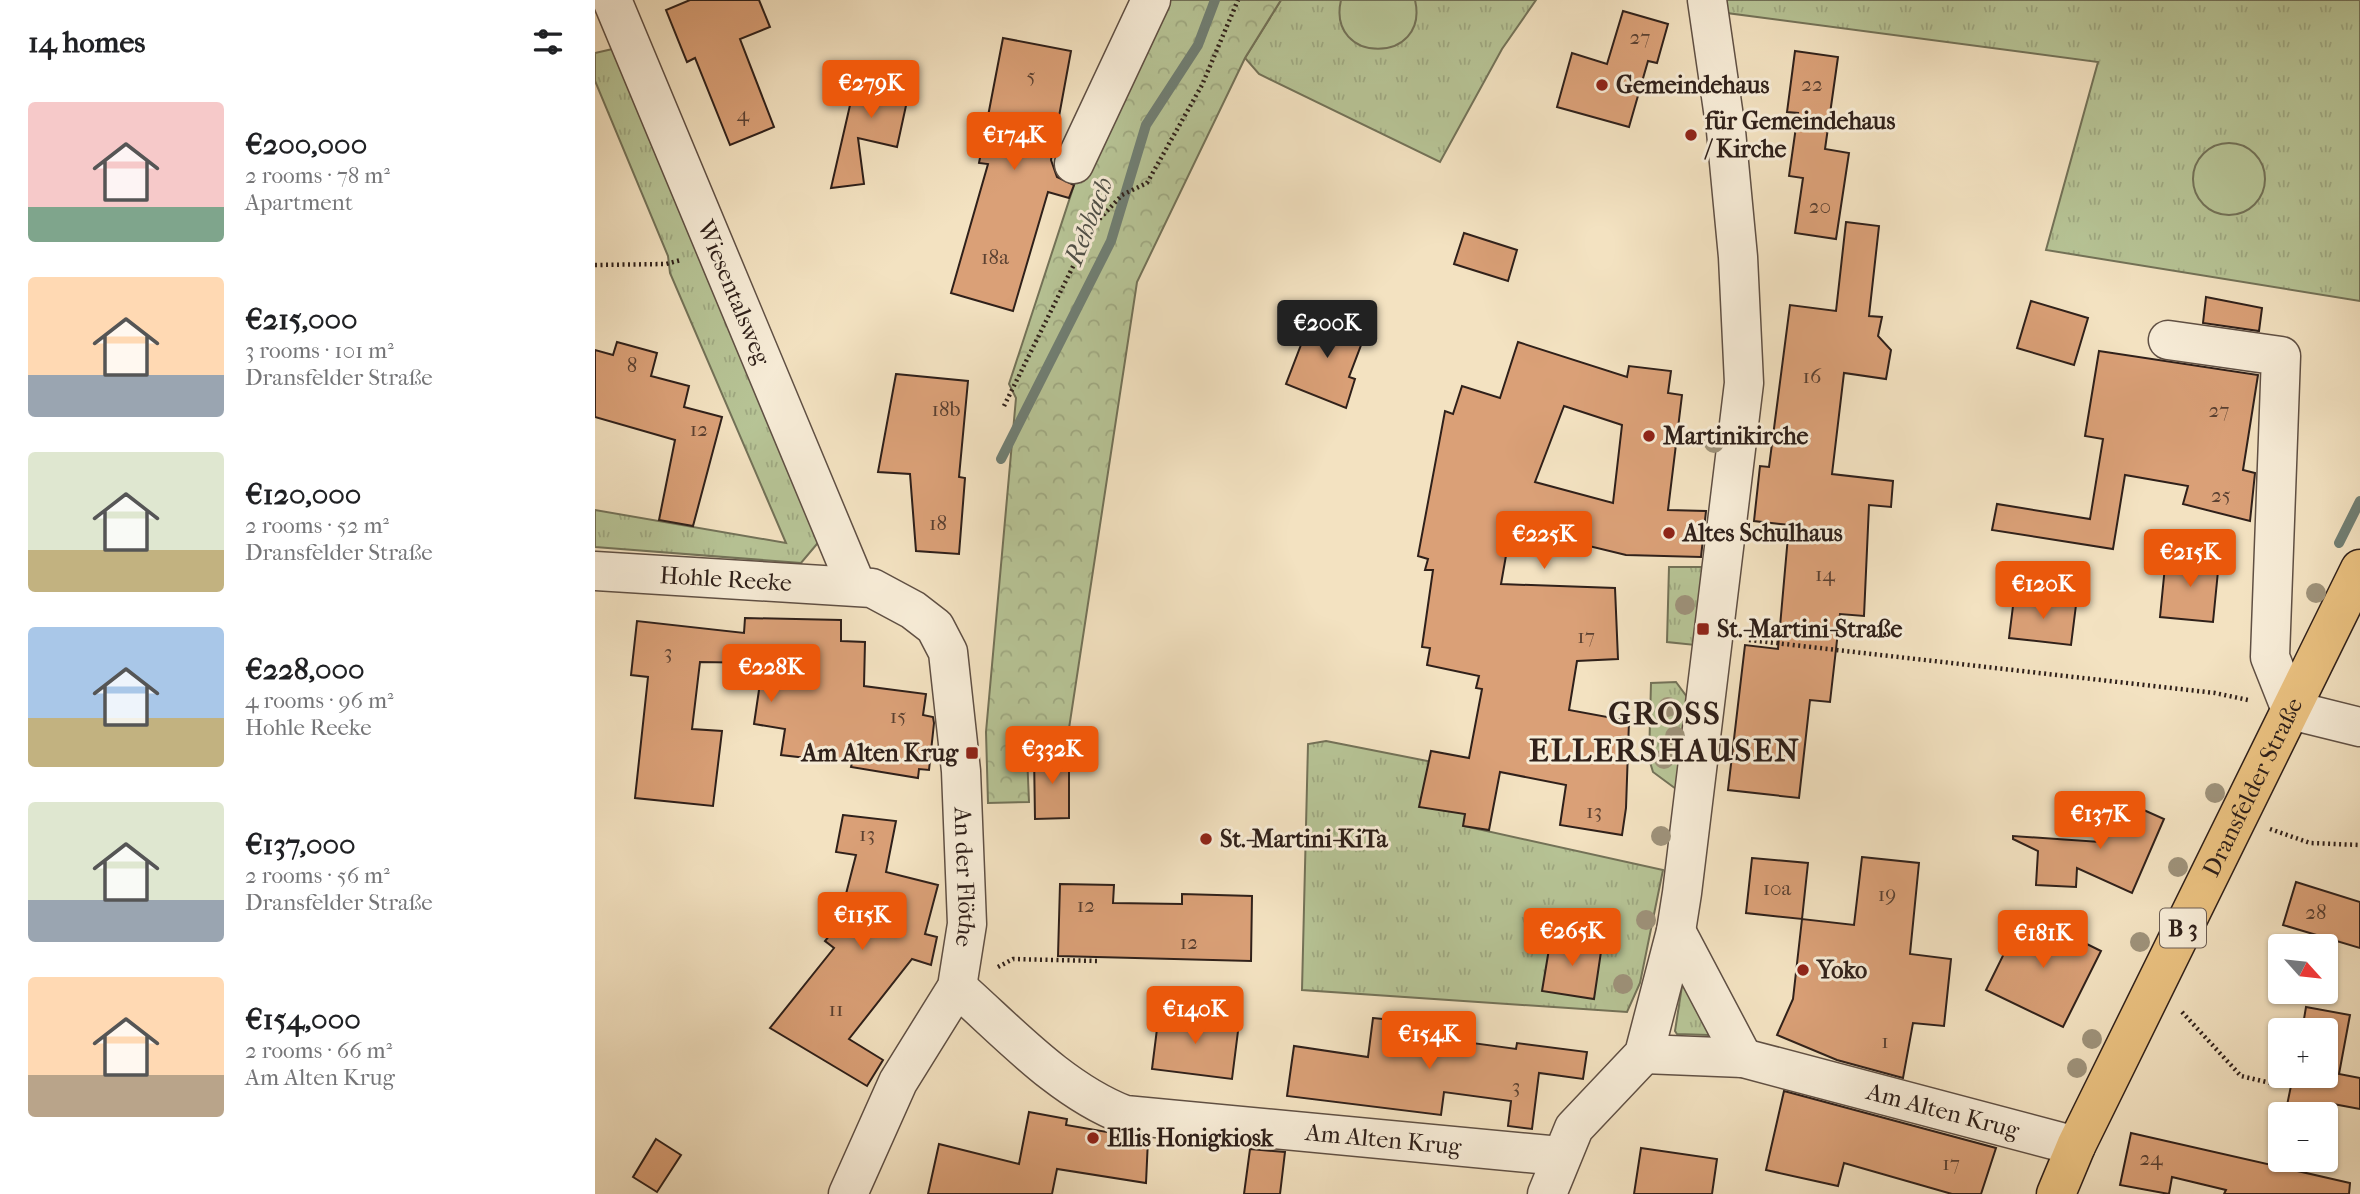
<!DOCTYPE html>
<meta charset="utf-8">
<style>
:root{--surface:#fff;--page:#f2f2f2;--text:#202124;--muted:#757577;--accent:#ea580c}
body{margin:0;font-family:"IM FELL French Canon",serif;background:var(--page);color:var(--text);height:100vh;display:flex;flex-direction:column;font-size:26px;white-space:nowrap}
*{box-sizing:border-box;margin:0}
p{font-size:23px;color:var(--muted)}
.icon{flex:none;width:38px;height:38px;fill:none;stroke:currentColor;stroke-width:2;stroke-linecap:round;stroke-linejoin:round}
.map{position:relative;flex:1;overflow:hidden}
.side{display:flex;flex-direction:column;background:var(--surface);width:595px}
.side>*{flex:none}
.needle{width:46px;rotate:117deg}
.buttons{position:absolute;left:1673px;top:934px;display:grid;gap:14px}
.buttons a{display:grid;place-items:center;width:70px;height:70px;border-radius:7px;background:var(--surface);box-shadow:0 2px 5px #0004;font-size:35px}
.price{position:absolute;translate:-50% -60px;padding:0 16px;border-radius:7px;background:var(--accent);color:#fff;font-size:23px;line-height:46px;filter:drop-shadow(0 2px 4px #0008)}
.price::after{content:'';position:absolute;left:50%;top:42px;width:21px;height:16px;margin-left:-10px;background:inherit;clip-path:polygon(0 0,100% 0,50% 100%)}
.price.selected{background:#222;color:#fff}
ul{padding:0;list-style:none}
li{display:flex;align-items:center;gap:21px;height:175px;padding:0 28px}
li span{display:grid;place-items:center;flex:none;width:196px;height:140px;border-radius:7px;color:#555}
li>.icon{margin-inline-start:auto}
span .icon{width:84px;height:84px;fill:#fffc;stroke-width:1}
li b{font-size:30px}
h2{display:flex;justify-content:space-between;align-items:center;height:84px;padding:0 28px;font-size:30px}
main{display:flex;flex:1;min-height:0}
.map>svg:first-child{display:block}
.grass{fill:url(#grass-tufts);stroke:#737258;stroke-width:2}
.forest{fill:url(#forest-crowns);stroke:#737258;stroke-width:2}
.park{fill:#b7c496;stroke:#737258;stroke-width:2}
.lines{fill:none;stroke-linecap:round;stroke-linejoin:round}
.stream{stroke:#707f74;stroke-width:10}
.building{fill:#daa077;stroke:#2f201a;stroke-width:2;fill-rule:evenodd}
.minor-casing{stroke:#605044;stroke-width:41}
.major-casing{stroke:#2f201a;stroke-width:41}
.path{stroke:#2f201a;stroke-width:4.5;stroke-dasharray:2 3.5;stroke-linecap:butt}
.minor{stroke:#f7ecd7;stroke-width:38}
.major{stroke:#eac180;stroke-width:38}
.tree{fill:#9e927a}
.poi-dot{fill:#8f2418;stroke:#f7ecd7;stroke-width:2.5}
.labels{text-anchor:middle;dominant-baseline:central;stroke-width:6;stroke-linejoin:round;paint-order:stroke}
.number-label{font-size:21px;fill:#5a4031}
.shield{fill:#f7ecd7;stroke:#6b5d53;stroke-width:2}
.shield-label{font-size:23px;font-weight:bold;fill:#2f201a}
.poi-label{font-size:24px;font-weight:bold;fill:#2f201a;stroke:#f7ecd7;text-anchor:start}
.street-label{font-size:24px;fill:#2f201a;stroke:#f7ecd7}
.water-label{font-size:26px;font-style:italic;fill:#4f4f47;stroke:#f7ecd7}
.district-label{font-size:32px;font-weight:bold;letter-spacing:2px;fill:#2f201a;stroke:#f7ecd7}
</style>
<main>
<section class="side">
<h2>14 homes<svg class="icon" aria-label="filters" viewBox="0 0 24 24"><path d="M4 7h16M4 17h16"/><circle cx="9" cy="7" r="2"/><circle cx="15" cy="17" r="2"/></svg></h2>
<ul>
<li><span style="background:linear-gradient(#f6c9c9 75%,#7fa58c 0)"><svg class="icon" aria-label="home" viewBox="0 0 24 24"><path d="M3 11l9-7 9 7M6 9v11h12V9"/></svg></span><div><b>€200,000</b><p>2 rooms · 78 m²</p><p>Apartment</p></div></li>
<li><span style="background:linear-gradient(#ffd9b3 70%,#9aa5b1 0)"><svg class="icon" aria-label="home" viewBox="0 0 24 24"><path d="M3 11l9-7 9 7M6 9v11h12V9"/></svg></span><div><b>€215,000</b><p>3 rooms · 101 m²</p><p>Dransfelder Straße</p></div></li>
<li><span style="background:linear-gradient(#dfe7d0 70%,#c2b280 0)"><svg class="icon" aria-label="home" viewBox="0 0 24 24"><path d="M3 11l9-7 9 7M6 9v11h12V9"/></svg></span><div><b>€120,000</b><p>2 rooms · 52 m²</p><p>Dransfelder Straße</p></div></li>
<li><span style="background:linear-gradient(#a9c7e8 65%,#c2b280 0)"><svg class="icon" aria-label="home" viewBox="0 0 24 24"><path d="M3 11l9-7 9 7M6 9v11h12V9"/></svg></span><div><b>€228,000</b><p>4 rooms · 96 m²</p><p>Hohle Reeke</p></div></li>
<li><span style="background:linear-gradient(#dfe7d0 70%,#9aa5b1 0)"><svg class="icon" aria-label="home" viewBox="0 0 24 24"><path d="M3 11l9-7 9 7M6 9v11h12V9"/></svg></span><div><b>€137,000</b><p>2 rooms · 56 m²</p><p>Dransfelder Straße</p></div></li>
<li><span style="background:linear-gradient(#ffd9b3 70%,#b9a48a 0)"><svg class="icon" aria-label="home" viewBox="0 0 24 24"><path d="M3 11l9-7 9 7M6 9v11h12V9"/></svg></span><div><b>€154,000</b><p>2 rooms · 66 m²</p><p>Am Alten Krug</p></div></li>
</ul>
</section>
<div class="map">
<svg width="1765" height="1194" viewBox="0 0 1765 1194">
<defs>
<pattern id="grass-tufts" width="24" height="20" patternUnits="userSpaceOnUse" patternTransform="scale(1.75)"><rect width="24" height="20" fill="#b7c496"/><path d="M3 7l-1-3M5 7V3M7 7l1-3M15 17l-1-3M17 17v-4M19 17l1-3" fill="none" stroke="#9ea881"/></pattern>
<pattern id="forest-crowns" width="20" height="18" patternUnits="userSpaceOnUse" patternTransform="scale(1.75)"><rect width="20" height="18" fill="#b7c496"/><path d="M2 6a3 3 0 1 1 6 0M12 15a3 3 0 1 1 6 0" fill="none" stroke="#9ea881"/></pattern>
</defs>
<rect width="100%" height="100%" fill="#f3e2c1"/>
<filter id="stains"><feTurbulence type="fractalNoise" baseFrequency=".00286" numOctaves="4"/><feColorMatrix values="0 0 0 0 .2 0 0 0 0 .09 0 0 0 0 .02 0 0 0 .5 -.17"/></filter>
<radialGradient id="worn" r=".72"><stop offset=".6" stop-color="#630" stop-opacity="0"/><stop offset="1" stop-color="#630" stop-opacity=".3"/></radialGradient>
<g class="grass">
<path d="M686,0H941L907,49L845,162L664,74L650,58Z"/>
<path d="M1130,0H1765V301L1451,250L1503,62L1132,13Z"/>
<path d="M22,48L227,538L206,563L0,547V510L191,543L75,273L73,256L0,81V53Z"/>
<path d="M1074,567H1108L1100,645L1072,642Z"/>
<path d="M1081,682L1092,697L1081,789L1058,772L1054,759L1056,683Z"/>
<path d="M731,741L878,770L869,826L1068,870L1045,983L1032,1012L707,990L713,744Z"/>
<path d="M1089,973L1117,1028L1113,1035L1082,1034L1080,1031Z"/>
</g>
<path class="forest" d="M573,0H686L650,58L542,282L473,735L431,731L434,802L393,803L391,732L421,398L414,384L484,170Z"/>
<g class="park">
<path d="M746,0H820C835,65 731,65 746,0Z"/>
<circle cx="1634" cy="179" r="36"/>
</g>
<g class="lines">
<g class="stream">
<path d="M406,459L516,241L551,125L603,45L620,0"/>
<path d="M1744,543L1765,501"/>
</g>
</g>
<g class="building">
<path d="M95,0H164L175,27L145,39L179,127L135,145L100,58L92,62L71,10Z"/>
<path d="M1028,11L1073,24L1062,63L1053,61L1034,127L962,107L977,53L1012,64Z"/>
<path d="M408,38L476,51L456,160L462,177L479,185L474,198L453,192L418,311L356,293L393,164L384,163Z"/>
<path d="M1200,51L1243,57L1230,149L1254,153L1241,239L1200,233L1208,178L1194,176L1203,113L1192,112Z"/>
<path d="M264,66L317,78L302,147L263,138L269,184L236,188Z"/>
<path d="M1251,222L1284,226L1274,316L1287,317L1283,336L1296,350L1291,379L1249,373L1237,474L1298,481L1296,507L1274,505L1269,616L1245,614L1235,702L1215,700L1204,798L1133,790L1150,645L1183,649L1194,525L1159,521L1165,466L1174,467L1195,305L1241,311Z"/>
<path d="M869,233L922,250L913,281L859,264Z"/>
<path d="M1611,297L1667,308L1664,331L1608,323Z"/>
<path d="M1436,301L1493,318L1479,365L1422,348Z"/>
<path d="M719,311L771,332L754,377L760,379L751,408L691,384Z"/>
<path d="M22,342L62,353L56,376L94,386L89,407L127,417L98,526L64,520L80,440L0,417V350L18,355Z"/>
<path d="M923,342L1032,377L1034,366L1076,371L1073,393L1087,395L1073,510L1111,511L1106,557L1031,555L916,527L906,584L1020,588L1023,659L982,661L974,710L1034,721L1031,808L1027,835L965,825L971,785L905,772L894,830L868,826L870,814L824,807L836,751L874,758L887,689L881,688L884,676L832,665L835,648L827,647L838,570H830L833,559L823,556L850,411L858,414L867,386L905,398ZM969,406L1027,425L1018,503L940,482Z"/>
<path d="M1504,351L1663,375L1648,470L1660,473L1655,521L1588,504L1593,486L1530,475L1518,549L1397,530L1402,504L1495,519L1508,439L1490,436Z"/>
<path d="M301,374L373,381L364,477L370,478L364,554L321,551L315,474L283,472Z"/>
<path d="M1571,556L1624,561L1618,622L1565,617Z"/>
<path d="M1419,598L1481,605L1476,645L1414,638Z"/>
<path d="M150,618L246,620V641L270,642L269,686L331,694L328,715L338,717L339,723L334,770L324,769L323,778L256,767L257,763L186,755L190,729L159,724L168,663L105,662L97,729L127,731L118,806L40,798L53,677L36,675L42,621L149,633Z"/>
<path d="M439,754H474V818L440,819Z"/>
<path d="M1524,799L1569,819L1537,893L1482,868L1481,887L1441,885L1443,851L1418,839V836L1505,842Z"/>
<path d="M248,815L301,821L291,872L343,885L330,934L342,937L336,965L317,959L254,1039L288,1060L272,1086L175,1028L239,948L230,941L243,925L261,855L241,852Z"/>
<path d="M1267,857L1324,863L1315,954L1356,959L1349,1026L1318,1023L1308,1078L1242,1060L1182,1035L1198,999L1207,919L1259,925Z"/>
<path d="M1157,858L1213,863L1207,919L1151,913Z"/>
<path d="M1701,882L1765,902V948L1688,925Z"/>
<path d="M465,884L519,885L518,903L587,904V894L657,896L656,961L463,956Z"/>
<path d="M1429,913L1506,951L1468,1027L1391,990Z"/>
<path d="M956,937L1007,945L999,999L947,991Z"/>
<path d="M1711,1007L1755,1015L1744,1074L1765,1078V1109L1738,1104L1734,1126L1731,1125V1115H1690L1698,1076H1731V1031H1707Z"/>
<path d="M564,1013L644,1023L637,1079L557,1069Z"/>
<path d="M778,1018L856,1026L855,1040L921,1049L922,1043L992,1052L988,1079L944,1073L937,1129L913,1126L916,1101L849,1092L846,1115L692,1096L699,1046L773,1057Z"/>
<path d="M1189,1091L1401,1148L1386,1194H1357L1249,1163L1243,1186L1171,1170Z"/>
<path d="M434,1112L472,1119L471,1125L553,1139L551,1183L462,1169L457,1194H333L344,1144L424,1164Z"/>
<path d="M1536,1133L1755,1183L1754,1194H1629L1631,1190L1577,1177L1574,1194L1525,1185Z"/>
<path d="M61,1139L86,1155L62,1192L38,1177Z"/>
<path d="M1046,1148L1122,1159L1117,1194H1039Z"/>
<path d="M655,1149L690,1152L685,1194H649Z"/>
</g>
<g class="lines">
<defs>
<g id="minor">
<path id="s1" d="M17,0L261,585"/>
<path d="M479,164L556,0"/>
<path d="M1573,340L1686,356L1675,657L1696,710L1765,727"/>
<path id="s2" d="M0,571L277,588L318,610L340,627L353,652L366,771L372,924L362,987L303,1082L253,1194"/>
<path d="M1081,931L1148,1058"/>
<path id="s3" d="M362,987C413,1032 465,1090 530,1115L965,1156"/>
<path id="s4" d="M1049,1054L1148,1058L1481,1146"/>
<path d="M952,1194L979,1128L1049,1054L1081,931L1087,893L1149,383L1143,257L1131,131L1112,0"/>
</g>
<g id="major">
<path id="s5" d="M1461,1194L1481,1146L1765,569"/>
</g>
</defs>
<use href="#minor" class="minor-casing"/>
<use href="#major" class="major-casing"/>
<g class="path">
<path d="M497,227L527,195L552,183L607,85L643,0"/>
<path d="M0,265L71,264L86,260"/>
<path d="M409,406L497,228L503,191"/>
<path d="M1154,640L1620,693L1653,700"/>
<path d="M1675,829L1715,843L1765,845"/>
<path d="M403,967L418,959L502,961"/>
<path d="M1587,1012L1646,1076L1680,1084L1697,1081"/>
</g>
<use href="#minor" class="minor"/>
<use href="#major" class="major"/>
</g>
<g class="tree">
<circle cx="1119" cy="443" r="10"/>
<circle cx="1721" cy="593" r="10"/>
<circle cx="1090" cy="605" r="10"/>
<circle cx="1073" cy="707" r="10"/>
<circle cx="1080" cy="736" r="10"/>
<circle cx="1069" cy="759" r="10"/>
<circle cx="1620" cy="793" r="10"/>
<circle cx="1066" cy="836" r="10"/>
<circle cx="1583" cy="867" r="10"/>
<circle cx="1051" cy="920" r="10"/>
<circle cx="1545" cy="942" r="10"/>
<circle cx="1028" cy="984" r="10"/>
<circle cx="1497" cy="1039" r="10"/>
<circle cx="1482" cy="1068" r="10"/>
</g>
<g class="poi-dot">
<circle cx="1007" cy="85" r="7"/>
<circle cx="1096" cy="135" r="7"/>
<circle cx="1054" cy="436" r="7"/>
<circle cx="1074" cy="533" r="7"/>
<rect x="1101" y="622" width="14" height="14" rx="3.5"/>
<rect x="370" y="746" width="14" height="14" rx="3.5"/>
<circle cx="611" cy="839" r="7"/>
<circle cx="1208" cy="970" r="7"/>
<circle cx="498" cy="1138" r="7"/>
</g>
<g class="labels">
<g class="number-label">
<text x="1045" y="37">27</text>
<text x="436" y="76">5</text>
<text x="1217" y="84">22</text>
<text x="148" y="114">4</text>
<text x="1225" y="206">20</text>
<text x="400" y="257">18a</text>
<text x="37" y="365">8</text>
<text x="1217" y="376">16</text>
<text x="351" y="409">18b</text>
<text x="1624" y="410">27</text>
<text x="104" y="429">12</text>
<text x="1626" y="495">25</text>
<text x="343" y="523">18</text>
<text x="1230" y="574">14</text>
<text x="991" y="636">17</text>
<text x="73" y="652">3</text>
<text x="303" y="716">15</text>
<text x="999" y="811">13</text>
<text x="272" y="834">13</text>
<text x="1182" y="888">10a</text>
<text x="1292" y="894">19</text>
<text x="491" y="905">12</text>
<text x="1721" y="912">28</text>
<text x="594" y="942">12</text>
<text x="241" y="1009">11</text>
<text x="1290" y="1041">1</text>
<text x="921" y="1086">3</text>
<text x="1556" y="1158">24</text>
<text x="1356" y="1163">17</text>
</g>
<rect class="shield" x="1565" y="908.5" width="46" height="39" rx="5"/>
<g class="shield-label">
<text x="1588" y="928">B 3</text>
</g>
<g class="poi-label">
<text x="1021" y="85">Gemeindehaus</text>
<text x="1110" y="121">für Gemeindehaus<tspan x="1110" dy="28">/ Kirche</tspan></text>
<text x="1068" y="436">Martinikirche</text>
<text x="1088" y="533">Altes Schulhaus</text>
<text x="1122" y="629">St.-Martini-Straße</text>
<text x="363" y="753" text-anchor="end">Am Alten Krug</text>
<text x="625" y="839">St.-Martini-KiTa</text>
<text x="1222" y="970">Yoko</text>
<text x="512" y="1138">Ellis Honigkiosk</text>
</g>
<g class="street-label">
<text stroke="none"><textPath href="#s1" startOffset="317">Wiesentalsweg</textPath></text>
<text stroke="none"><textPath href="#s2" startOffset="131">Hohle Reeke</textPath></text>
<text stroke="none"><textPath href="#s5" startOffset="452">Dransfelder Straße</textPath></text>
<text stroke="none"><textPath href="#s2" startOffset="606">An der Flöthe</textPath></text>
<text stroke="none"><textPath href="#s4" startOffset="306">Am Alten Krug</textPath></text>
<text stroke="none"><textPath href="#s3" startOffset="472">Am Alten Krug</textPath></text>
</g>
<g class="water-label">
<text transform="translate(494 221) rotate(-69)">Rehbach</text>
</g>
<g class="district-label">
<text x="1070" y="713">GROSS<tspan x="1070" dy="37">ELLERSHAUSEN</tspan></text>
</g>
</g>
<rect width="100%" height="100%" filter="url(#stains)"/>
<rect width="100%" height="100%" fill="url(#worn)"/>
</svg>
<div class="buttons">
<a><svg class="needle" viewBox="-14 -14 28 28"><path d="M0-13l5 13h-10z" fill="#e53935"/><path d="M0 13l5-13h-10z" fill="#757577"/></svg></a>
<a>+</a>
<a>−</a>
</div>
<b class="price" style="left:276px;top:120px">€279K</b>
<b class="price" style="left:419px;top:172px">€174K</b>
<b class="price selected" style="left:732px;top:360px">€200K</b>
<b class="price" style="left:949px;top:571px">€225K</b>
<b class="price" style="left:1595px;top:589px">€215K</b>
<b class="price" style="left:1448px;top:621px">€120K</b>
<b class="price" style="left:176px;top:704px">€228K</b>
<b class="price" style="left:457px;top:786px">€332K</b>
<b class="price" style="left:1505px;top:851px">€137K</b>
<b class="price" style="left:267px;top:952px">€115K</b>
<b class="price" style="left:977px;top:968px">€265K</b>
<b class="price" style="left:1448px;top:970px">€181K</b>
<b class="price" style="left:600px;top:1046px">€140K</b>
<b class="price" style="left:834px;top:1071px">€154K</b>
</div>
</main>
